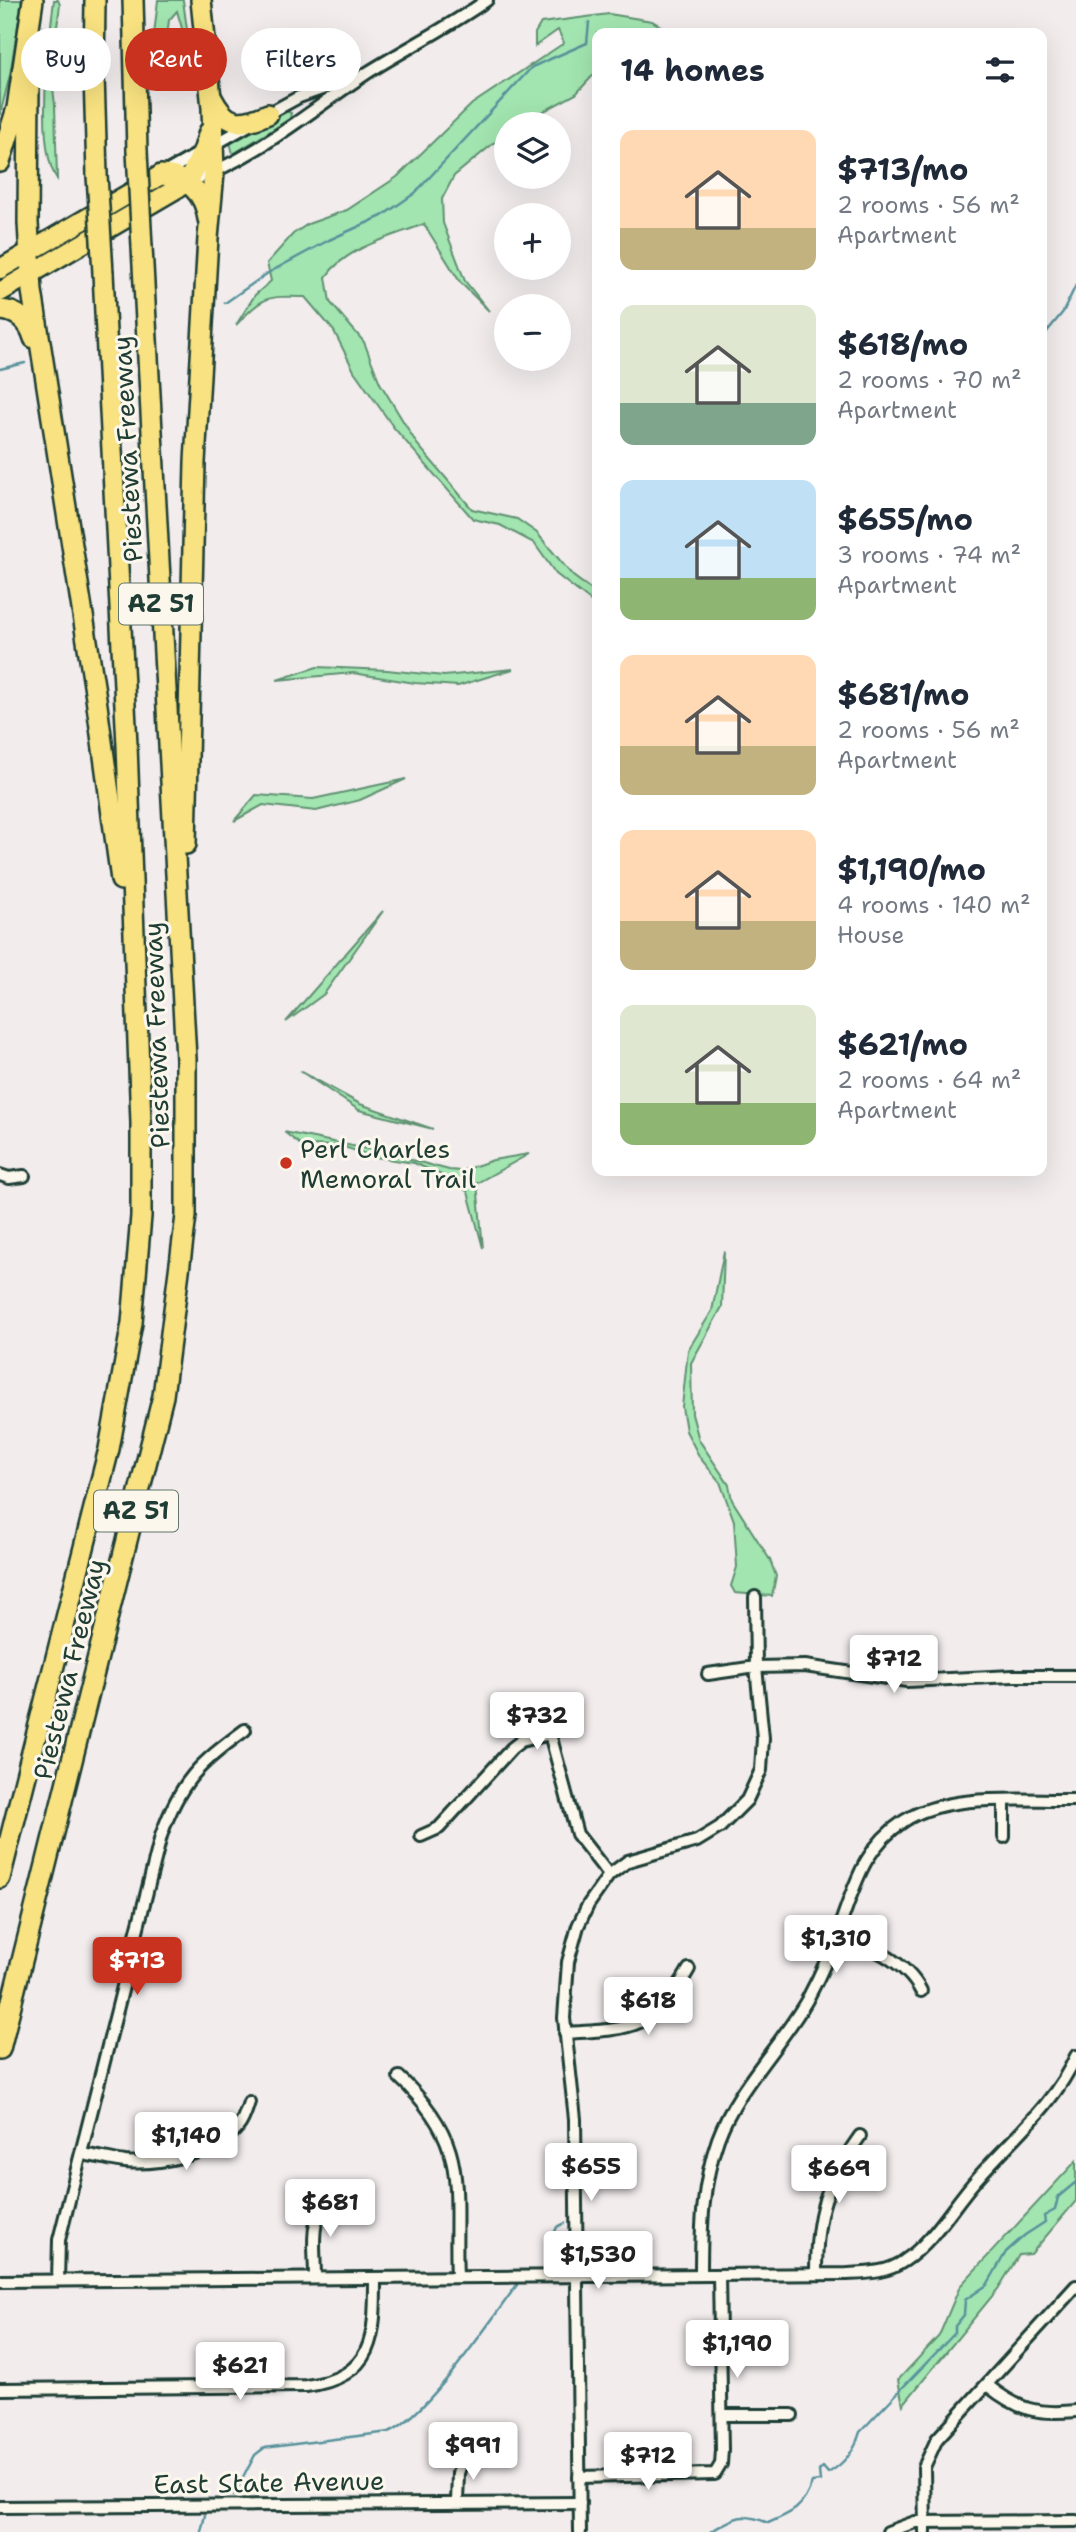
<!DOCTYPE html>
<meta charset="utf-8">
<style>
:root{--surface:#fff;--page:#f2f2f3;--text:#1f2937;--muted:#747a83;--accent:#c8321e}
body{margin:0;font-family:"Shantell Sans",sans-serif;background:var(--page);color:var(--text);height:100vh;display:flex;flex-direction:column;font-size:26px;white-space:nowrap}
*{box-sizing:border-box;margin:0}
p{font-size:23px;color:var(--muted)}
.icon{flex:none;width:38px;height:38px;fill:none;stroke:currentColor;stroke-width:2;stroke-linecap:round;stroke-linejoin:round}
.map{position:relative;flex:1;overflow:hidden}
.panel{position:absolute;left:592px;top:28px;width:455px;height:1148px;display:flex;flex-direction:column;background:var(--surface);border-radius:14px;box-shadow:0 7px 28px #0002}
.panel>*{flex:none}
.hud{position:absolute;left:21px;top:28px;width:466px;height:63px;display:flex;gap:14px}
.fabs{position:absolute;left:494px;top:112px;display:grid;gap:14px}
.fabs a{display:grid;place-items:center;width:77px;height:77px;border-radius:50%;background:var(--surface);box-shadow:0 7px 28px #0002;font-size:35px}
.price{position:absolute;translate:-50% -60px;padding:0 16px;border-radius:7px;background:#fff;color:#222;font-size:23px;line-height:46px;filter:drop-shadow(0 2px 4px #0008)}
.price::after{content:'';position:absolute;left:50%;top:42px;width:21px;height:16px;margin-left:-10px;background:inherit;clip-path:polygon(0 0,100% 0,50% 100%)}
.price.on{background:var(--accent);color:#fff}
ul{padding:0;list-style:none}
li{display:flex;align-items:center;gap:21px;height:175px;padding:0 28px}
li span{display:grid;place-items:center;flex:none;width:196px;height:140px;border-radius:14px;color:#555}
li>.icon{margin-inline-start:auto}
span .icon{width:84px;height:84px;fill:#fffc;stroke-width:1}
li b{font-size:30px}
h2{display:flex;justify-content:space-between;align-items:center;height:84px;padding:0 28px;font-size:30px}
.chip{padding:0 24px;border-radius:32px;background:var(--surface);box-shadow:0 7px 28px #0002;font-size:24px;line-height:63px}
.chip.on{background:var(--accent);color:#fff}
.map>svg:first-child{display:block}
.green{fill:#a2e5b0;stroke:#609172;stroke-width:2}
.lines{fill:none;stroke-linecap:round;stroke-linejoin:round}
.stream{stroke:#59929b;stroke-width:2.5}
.minor-casing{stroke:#1f3d34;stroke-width:16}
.primary-casing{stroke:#1f3d34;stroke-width:23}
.motorway-casing{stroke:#1f3d34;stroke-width:24}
.minor{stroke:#fbf7ec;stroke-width:10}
.primary{stroke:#f8e281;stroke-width:18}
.motorway{stroke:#f8e281;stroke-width:19}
.motorway-bridge-casing{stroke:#1f3d34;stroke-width:24;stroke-linecap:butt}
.motorway-bridge{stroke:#f8e281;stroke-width:19}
.poi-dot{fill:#c8321e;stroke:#fbf7ec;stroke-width:2.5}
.labels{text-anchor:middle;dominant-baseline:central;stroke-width:6;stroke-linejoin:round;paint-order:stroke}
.shield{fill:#fbf7ec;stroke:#61756b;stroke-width:2}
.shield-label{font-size:24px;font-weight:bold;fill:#1f3d34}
.street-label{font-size:26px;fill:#1f3d34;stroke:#fbf7ec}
.poi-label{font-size:26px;fill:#1f3d34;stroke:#fbf7ec;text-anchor:start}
</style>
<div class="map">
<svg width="1076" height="2532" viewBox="0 0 1076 2532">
<rect width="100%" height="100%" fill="#f2eced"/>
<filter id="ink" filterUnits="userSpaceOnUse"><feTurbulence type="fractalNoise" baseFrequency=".0143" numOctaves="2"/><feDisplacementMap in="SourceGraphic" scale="14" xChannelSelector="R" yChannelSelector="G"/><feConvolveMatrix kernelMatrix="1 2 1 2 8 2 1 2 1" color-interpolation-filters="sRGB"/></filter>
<g filter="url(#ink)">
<g class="green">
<path d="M0,0H22L10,75L0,115Z"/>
<path d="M54,0H58L60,5L51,71L55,105L57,179C35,147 49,41 54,0Z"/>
<path d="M158,0H183L191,59L177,11L169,20L161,87L154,35Z"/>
<path d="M609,14L652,21L662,27L655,33H597V71L576,94L520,124H506V133L454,176L442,199L443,223L465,281L489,311L460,282L424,224C392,237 346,247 326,277L330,302L364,342L380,383L417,444L472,509L517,519L537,533L573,576L597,594V606L556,574L534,543L500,525L473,519L394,428L354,371L334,331L305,297C265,296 264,296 236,325L255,295L271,281L267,263L293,234L308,224L347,210L397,177L472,104L564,43L558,30L535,46V33L541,23Z"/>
<path d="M286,111L291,113L290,119L233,154L230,142Z"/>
<path d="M317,667L387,670L444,676L513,669L458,686L415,683L353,673L277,680Z"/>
<path d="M406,779L360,800L316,811L263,805L234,821L256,795L313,799Z"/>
<path d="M383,911L324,994L286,1022Z"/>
<path d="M300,1071L360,1104L433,1129L359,1110Z"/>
<path d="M284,1132L382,1152L449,1170L461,1171L493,1160L529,1154L477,1183L483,1248L468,1192L446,1177L414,1163L375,1157L341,1146L301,1145Z"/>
<path d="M724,1251L722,1307L691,1363L692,1414L699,1440L729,1485L732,1500L770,1560L776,1576L772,1596L735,1593L731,1586L737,1567L734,1521L720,1482L700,1458L686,1431L682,1407L688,1350L712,1311Z"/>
<path d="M1076,2161V2201L1031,2254L1019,2255L998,2289L903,2405L898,2380L939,2336L960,2286Z"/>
</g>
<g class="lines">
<g class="stream">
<path d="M225,303L268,273L329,240L382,216L415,193L532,67L587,43L589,22"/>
<path d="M1041,339L1063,312L1076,285"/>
<path d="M0,369L25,363"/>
<path d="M554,2234L557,2227L565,2223"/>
<path d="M234,2495L255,2455L264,2448L389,2432C427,2416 489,2322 517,2285"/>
<path d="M201,2532L205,2515"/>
<path d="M710,2532C734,2518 741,2511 768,2523C792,2513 804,2508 812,2482L820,2481L819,2471L823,2467L828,2473C844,2464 855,2449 860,2432L955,2333V2326L964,2315L965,2300L987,2285L1006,2252L1025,2235L1045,2222L1044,2216L1055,2210L1058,2197L1076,2182"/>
</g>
<defs>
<g id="minor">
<path d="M264,116L299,97L356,77"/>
<path d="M164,173L251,124"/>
<path d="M188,182C255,159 308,112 367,73C407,48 449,27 487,0"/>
<path d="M0,1175L9,1178L24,1176"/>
<path d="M708,1674L756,1667L805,1666L907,1681L1013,1676H1076"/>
<path d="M1004,1801V1837"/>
<path d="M421,1836L439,1828L512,1748L521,1741L550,1734L577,1834L609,1875"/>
<path d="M837,1934C869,1946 905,1960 921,1991"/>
<path d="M565,2033C631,2029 654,2030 689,1969"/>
<path d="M399,2077C472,2145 453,2188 457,2277"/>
<path d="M82,2154C96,2156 111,2160 125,2162C158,2165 216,2154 238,2127C244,2120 246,2111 249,2102"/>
<path d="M816,2273C816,2213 825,2185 860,2136"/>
<path d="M701,2275C701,2228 702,2184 718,2139C737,2087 780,2047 807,2000C821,1974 834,1945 843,1917C857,1878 867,1845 904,1821C948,1792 1025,1801 1076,1800"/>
<path d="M315,2277C315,2244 307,2218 334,2194"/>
<path d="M58,2280L59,2240L161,1836C180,1781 199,1764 245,1730"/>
<path d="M0,2281L847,2274C867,2273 887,2273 904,2261C933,2242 952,2207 975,2181C1010,2140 1054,2106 1076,2056"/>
<path d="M987,2385C1018,2410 1037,2415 1076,2411"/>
<path d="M0,2389L306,2386C375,2377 375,2336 375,2278"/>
<path d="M722,2415H792"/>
<path d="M579,2477L715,2474L721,2464L722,2450L719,2275"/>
<path d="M457,2503L458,2473L465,2454"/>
<path d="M0,2507L580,2503"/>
<path d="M580,2532L575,2119L564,2018L568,1962L578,1926L588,1905L609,1875L628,1861L697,1841L720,1827L747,1800L761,1770L763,1738L756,1667L755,1597"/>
<path d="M888,2532L915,2522L1076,2521"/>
<path d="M925,2532L924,2467L937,2439L1076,2286"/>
</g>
<g id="primary">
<path d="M0,269L161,175"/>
<path d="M0,292L188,182"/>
</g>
<g id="motorway">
<path d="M95,0L94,75L97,175"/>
<path d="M133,0L137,151"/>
<path d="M25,59L29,83L28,223L32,291L96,698L121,880"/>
<path d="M212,98C227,127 240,126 268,114"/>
<path d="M0,162L17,108L33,0"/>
<path d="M161,175C187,176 205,193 208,219"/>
<path d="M188,182L204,149L209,132"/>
<path d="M0,310C18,311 29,321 34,338"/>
<path d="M186,844L195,462L208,238L214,173L212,108L201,0"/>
<path d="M0,1878L109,1449L132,1323L141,1216V1123L127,745L103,273"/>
<path d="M0,2049L163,1396L186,1216V1059L142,247"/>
</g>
</defs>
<use href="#minor" class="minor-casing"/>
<use href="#primary" class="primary-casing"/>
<use href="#motorway" class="motorway-casing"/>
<use href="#minor" class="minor"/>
<use href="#primary" class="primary"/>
<use href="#motorway" class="motorway"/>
<defs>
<g id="motorway-bridge">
<path d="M137,151L142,247"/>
<path d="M97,175L103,273"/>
</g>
</defs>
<use href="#motorway-bridge" class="motorway-bridge-casing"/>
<use href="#motorway-bridge" class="motorway-bridge"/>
</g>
</g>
<circle class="poi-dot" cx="286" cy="1163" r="7"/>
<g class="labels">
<g class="shield">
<rect x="119" y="583.5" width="84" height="41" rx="5"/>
<rect x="94" y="1490.5" width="84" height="41" rx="5"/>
</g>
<g class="shield-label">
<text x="161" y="604">AZ 51</text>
<text x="136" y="1511">AZ 51</text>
</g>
<g class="street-label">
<text transform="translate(127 449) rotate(-93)">Piestewa Freeway</text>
<text transform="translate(156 1035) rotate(-92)">Piestewa Freeway</text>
<text transform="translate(69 1669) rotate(-76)">Piestewa Freeway</text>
<text transform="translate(269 2482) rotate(-1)">East State Avenue</text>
</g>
<g class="poi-label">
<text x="300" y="1148">Perl Charles<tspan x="300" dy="30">Memoral Trail</tspan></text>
</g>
</g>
</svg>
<div class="fabs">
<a><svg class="icon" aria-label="layers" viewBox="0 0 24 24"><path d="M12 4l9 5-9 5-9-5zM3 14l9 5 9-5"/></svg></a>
<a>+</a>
<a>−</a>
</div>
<b class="price" style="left:894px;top:1695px">$712</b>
<b class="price" style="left:537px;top:1752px">$732</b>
<b class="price" style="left:836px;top:1975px">$1,310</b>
<b class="price on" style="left:137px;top:1997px">$713</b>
<b class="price" style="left:648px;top:2037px">$618</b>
<b class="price" style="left:186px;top:2172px">$1,140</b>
<b class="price" style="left:591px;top:2203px">$655</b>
<b class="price" style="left:839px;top:2205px">$669</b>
<b class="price" style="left:330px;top:2239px">$681</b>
<b class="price" style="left:598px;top:2291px">$1,530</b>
<b class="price" style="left:737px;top:2380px">$1,190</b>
<b class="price" style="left:240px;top:2402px">$621</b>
<b class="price" style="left:473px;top:2482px">$991</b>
<b class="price" style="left:648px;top:2492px">$712</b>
<div class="hud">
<a class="chip">Buy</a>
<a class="chip on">Rent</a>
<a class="chip">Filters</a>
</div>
<section class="panel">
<h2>14 homes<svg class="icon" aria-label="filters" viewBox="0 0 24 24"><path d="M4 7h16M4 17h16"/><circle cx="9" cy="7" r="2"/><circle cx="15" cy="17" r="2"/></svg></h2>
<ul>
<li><span style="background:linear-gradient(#ffd9b3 70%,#c2b280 0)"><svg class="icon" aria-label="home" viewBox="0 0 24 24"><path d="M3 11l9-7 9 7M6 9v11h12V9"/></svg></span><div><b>$713/mo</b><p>2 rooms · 56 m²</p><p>Apartment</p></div></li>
<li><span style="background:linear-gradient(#dfe7d0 70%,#7fa58c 0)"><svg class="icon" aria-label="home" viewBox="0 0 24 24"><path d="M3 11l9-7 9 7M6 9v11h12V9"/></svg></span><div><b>$618/mo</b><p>2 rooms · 70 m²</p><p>Apartment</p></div></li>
<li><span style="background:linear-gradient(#bfe0f5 70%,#8fb573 0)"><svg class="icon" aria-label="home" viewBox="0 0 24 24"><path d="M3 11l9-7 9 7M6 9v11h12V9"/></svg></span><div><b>$655/mo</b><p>3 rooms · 74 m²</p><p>Apartment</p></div></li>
<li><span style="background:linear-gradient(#ffd9b3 65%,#c2b280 0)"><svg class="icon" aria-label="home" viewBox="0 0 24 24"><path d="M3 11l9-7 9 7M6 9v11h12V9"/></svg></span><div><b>$681/mo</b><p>2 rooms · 56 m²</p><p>Apartment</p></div></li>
<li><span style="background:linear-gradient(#ffd9b3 65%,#c2b280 0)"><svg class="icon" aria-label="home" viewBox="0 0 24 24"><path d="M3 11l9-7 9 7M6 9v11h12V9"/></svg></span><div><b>$1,190/mo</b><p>4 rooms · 140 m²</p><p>House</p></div></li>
<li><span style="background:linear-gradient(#dfe7d0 70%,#8fb573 0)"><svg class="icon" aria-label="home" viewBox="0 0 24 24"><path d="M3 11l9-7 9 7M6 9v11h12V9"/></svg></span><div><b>$621/mo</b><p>2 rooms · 64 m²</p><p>Apartment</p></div></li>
</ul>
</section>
</div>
